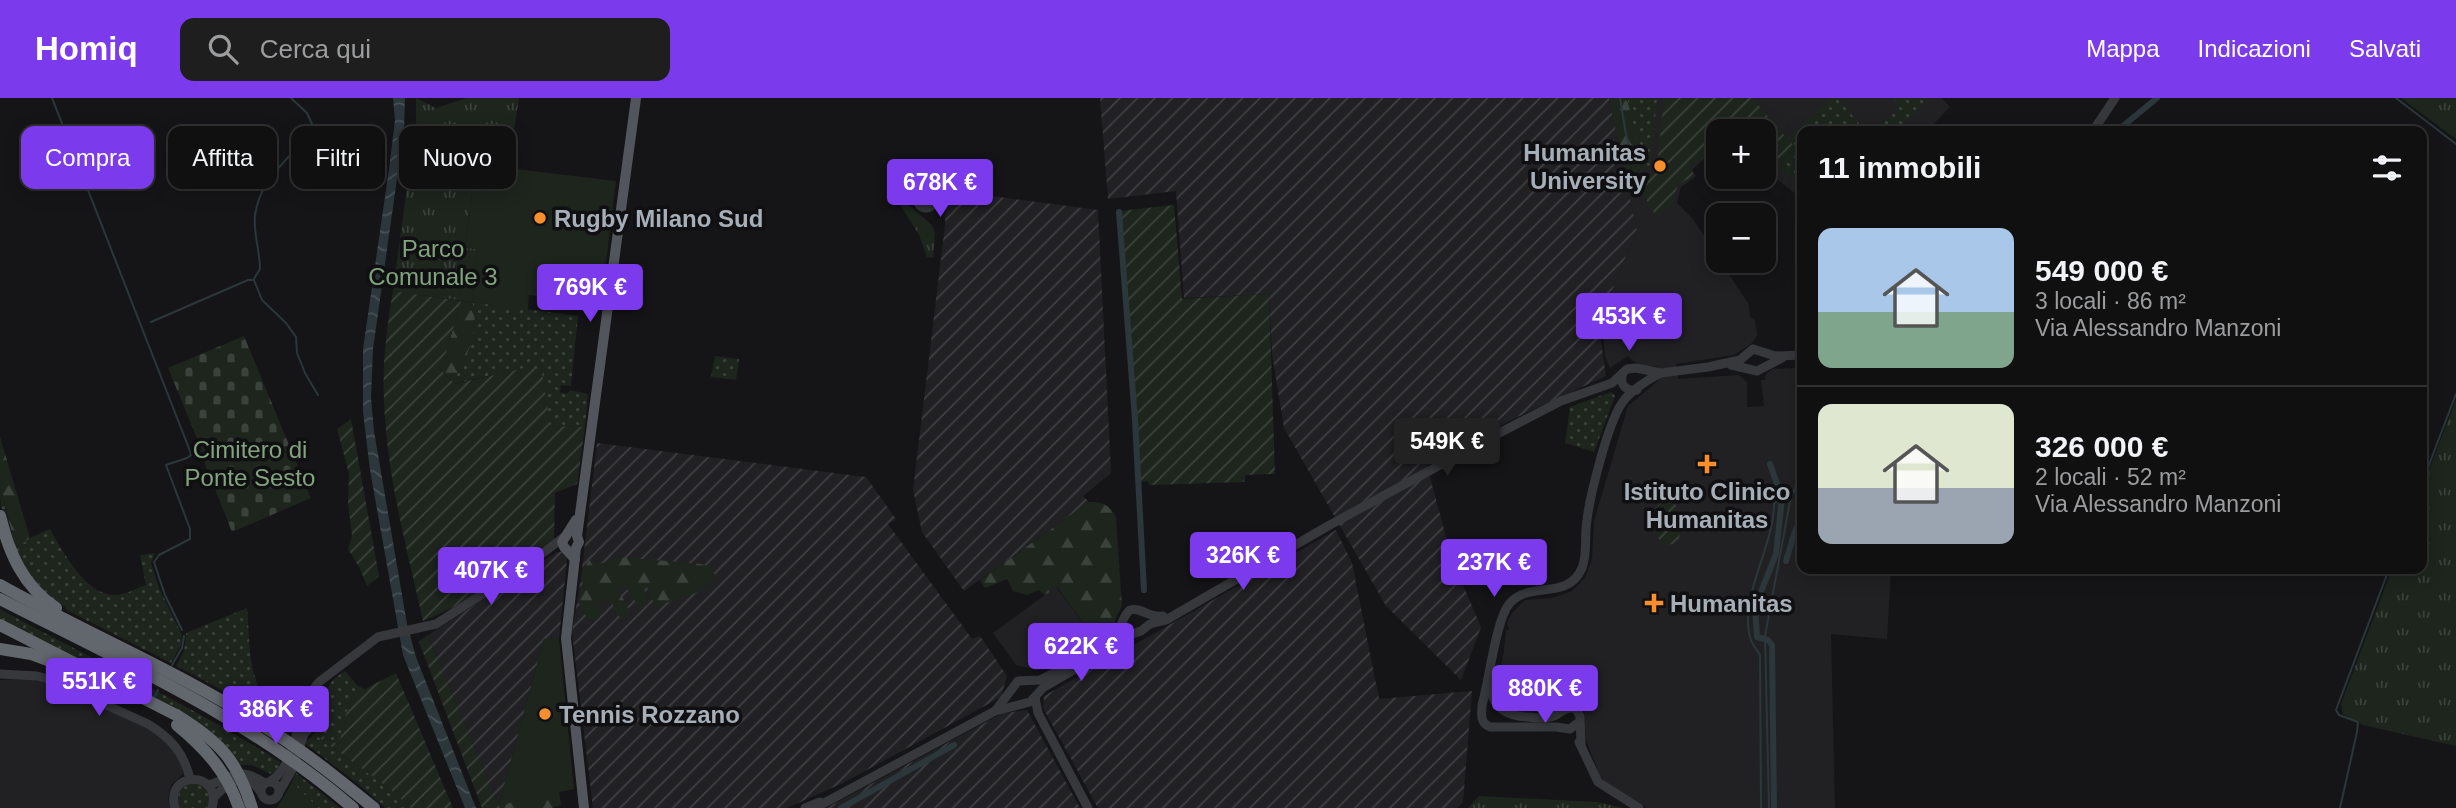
<!DOCTYPE html>
<html lang="it">
<meta charset="utf-8">
<style>
:root{--surface:#101011;--page:#1e1e1f;--text:#f1f3f6;--muted:#9c9d9f;--line:#303031;--accent:#7c3aed}
body{margin:0;font-family:Arial,sans-serif;background:var(--page);color:var(--text);height:100vh;display:flex;flex-direction:column;font-size:26px;white-space:nowrap}
*{box-sizing:border-box;margin:0}
p{font-size:23px;color:var(--muted)}
.icon{flex:none;width:38px;height:38px;fill:none;stroke:currentColor;stroke-width:2;stroke-linecap:round;stroke-linejoin:round}
.map{position:relative;flex:1;overflow:hidden}
.sheet{position:absolute;left:1797px;top:28px;width:630px;height:448px;display:flex;flex-direction:column;background:var(--surface);border-radius:14px;box-shadow:0 4px 18px #0003,0 0 0 2px var(--line)}
.sheet>*{flex:none}
.top-card{position:absolute;left:21px;top:28px;width:665px;height:63px;display:flex;gap:14px}
.tools{position:absolute;left:1706px;top:21px;display:grid;gap:14px}
.tools a{display:grid;place-items:center;width:70px;height:70px;border-radius:14px;background:var(--surface);box-shadow:0 4px 18px #0003,0 0 0 2px var(--line);font-size:35px}
.price{position:absolute;translate:-50% -60px;padding:0 16px;border-radius:7px;background:var(--accent);color:#fff;font-size:23px;line-height:46px;filter:drop-shadow(0 2px 4px #0008)}
.price::after{content:'';position:absolute;left:50%;top:42px;width:21px;height:16px;margin-left:-10px;background:inherit;clip-path:polygon(0 0,100% 0,50% 100%)}
.price.on{background:#222;color:#fff}
ul{padding:0;list-style:none}
li{display:flex;align-items:center;gap:21px;height:175px;padding:0 21px}
li+li{border-top:2px solid var(--line)}
li span{display:grid;place-items:center;flex:none;width:196px;height:140px;border-radius:14px;color:#555}
li>.icon{margin-inline-start:auto}
span .icon{width:84px;height:84px;fill:#fffc;stroke-width:1}
li b{font-size:30px}
h2{display:flex;justify-content:space-between;align-items:center;height:84px;padding:0 21px;font-size:30px}
.chip{padding:0 24px;border-radius:14px;background:var(--surface);box-shadow:0 4px 18px #0003,0 0 0 2px var(--line);font-size:24px;line-height:63px}
.chip.on{background:var(--accent);color:#fff}
header{display:flex;align-items:center;gap:42px;box-sizing:border-box;height:98px;padding:0 35px;background:var(--accent);color:#fff}
header strong{font-size:33px}
nav{display:flex;gap:38px;margin-inline-start:auto;font-size:24px}
.search{width:490px;height:63px;background:var(--page);display:flex;align-items:center;gap:18px;box-sizing:border-box;padding:0 24px;border-radius:14px;color:var(--muted);font-size:26px}
.map>svg:first-child{display:block}
.built{fill:#212124}
.industrial{fill:url(#industrial-furrows)}
.grass{fill:url(#grass-dots)}
.forest{fill:url(#forest-firs)}
.cemetery{fill:url(#cemetery-stones)}
.park{fill:url(#park-tufts)}
.garden{fill:url(#garden-furrows)}
.pitch{fill:#1d251d}
.water{fill:url(#water-waves)}
.lines{fill:none;stroke-linecap:round;stroke-linejoin:round}
.stream{stroke:#2b373b;stroke-width:2}
.canal{stroke:#2b373b;stroke-width:6}
.minor{stroke:#36383c;stroke-width:9}
.major{stroke:#52555b;stroke-width:10}
.highway{stroke:#62676d;stroke-width:12}
.poi-dot{fill:#f88f2c;stroke:#101012;stroke-width:2.5}
.labels{text-anchor:middle;dominant-baseline:central;stroke-width:7;stroke-linejoin:round;paint-order:stroke}
.poi-label{font-size:24px;font-weight:bold;fill:#a6afb8;stroke:#101012;text-anchor:start}
.park-label{font-size:24px;fill:#81a37d;stroke:#101012}
</style>
<header>
<strong>Homiq</strong>
<div class="search"><svg class="icon" aria-label="search" viewBox="0 0 24 24"><circle cx="10" cy="10" r="6"/><path d="M15 15l6 6"/></svg>Cerca qui</div>
<nav><a>Mappa</a><a>Indicazioni</a><a>Salvati</a></nav>
</header>
<div class="map">
<svg width="2456" height="710" viewBox="0 0 2456 710">
<defs>
<pattern id="industrial-furrows" width="10" height="10" patternUnits="userSpaceOnUse" patternTransform="scale(1.75)"><rect width="10" height="10" fill="#212124"/><path d="M-1 1l2-2M0 10L10 0M9 11l2-2" fill="none" stroke="#3e3f42"/></pattern>
<pattern id="grass-dots" width="8" height="8" patternUnits="userSpaceOnUse" patternTransform="scale(1.75)"><rect width="8" height="8" fill="#1d251d"/><path d="M2 2h.1M6 6h.1" fill="none" stroke="#3b423c" stroke-width="1.8" stroke-linecap="round"/></pattern>
<pattern id="forest-firs" width="22" height="20" patternUnits="userSpaceOnUse" patternTransform="scale(1.75)"><rect width="22" height="20" fill="#1d251d"/><path d="M5 1l3.5 6h-7zM16 11l3.5 6h-7z" fill="#3b423c"/></pattern>
<pattern id="cemetery-stones" width="16" height="16" patternUnits="userSpaceOnUse" patternTransform="scale(1.75)"><rect width="16" height="16" fill="#1d251d"/><path d="M2 7V4a2 2 0 0 1 4 0v3zM10 15v-3a2 2 0 0 1 4 0v3z" fill="#3b423c"/></pattern>
<pattern id="park-tufts" width="24" height="20" patternUnits="userSpaceOnUse" patternTransform="scale(1.75)"><rect width="24" height="20" fill="#1d251d"/><path d="M3 7l-1-3M5 7V3M7 7l1-3M15 17l-1-3M17 17v-4M19 17l1-3" fill="none" stroke="#3b423c"/></pattern>
<pattern id="garden-furrows" width="10" height="10" patternUnits="userSpaceOnUse" patternTransform="scale(1.75)"><rect width="10" height="10" fill="#1d251d"/><path d="M-1 1l2-2M0 10L10 0M9 11l2-2" fill="none" stroke="#3b423c"/></pattern>
<pattern id="water-waves" width="16" height="10" patternUnits="userSpaceOnUse" patternTransform="scale(1.75)"><rect width="16" height="10" fill="#2b373b"/><path d="M0 5q4-4 8 0t8 0" fill="none" stroke="#475155"/></pattern>
</defs>
<rect width="100%" height="100%" fill="#151517"/>
<g class="built">
<path d="M1609,0H1942L1950,9L1927,33H1802V101L1764,71V33H1718V70H1715L1704,61L1692,72L1696,78L1681,89L1677,105L1693,121L1749,207L1750,219L1755,222L1757,237L1752,245L1734,257L1676,266L1678,281L1739,277L1747,284V309L1764,308L1761,282H1765L1766,276L1772,271L1796,270V262H1802V471H1891L1887,541L1831,536L1835,710H1647L1605,684L1600,678L1586,642L1584,609L1581,606L1561,607L1551,613L1518,614L1501,603L1497,598L1496,590L1504,553L1506,532L1509,531L1507,525L1512,515L1525,502L1552,500L1572,493L1585,480L1592,461L1594,423L1628,308L1659,282L1657,268L1647,269L1633,263L1628,258L1610,270L1605,259L1603,233L1616,181L1637,133Z"/>
<path d="M1056,489L1094,539L1036,572L1016,567L993,535Z"/>
<path d="M41,580L128,619L157,635L171,648L181,665L183,676L171,687L168,699L170,710H0V582Z"/>
</g>
<g class="industrial">
<path d="M1100,0H1609L1637,133L1616,181L1600,236L1606,278L1515,320L1427,368L1452,461L1481,529L1461,582L1386,508L1284,330L1272,256L1269,196L1184,200L1176,93L1108,101Z"/>
<path d="M946,92L1098,112L1111,375L1083,398L1089,404L964,493L922,434L913,392L945,127Z"/>
<path d="M597,345L866,379L896,421L888,426L972,541L980,538L1007,578L1001,599L843,685L787,710H593L572,534L581,479Z"/>
<path d="M1336,432L1352,465L1379,601L1472,593L1463,704L1457,710H1098L1043,610L1044,598Z"/>
<path d="M557,454H564L567,460L559,541H544L499,707L428,537Z"/>
<path d="M1027,612L1080,710H826L1003,615Z"/>
</g>
<g class="grass">
<path d="M1627,0H1657L1651,66L1643,72Z"/>
<path d="M1827,0H1838L1865,33H1802V52L1792,62L1802,74V89L1780,70L1797,53L1788,41L1828,2Z"/>
<path d="M1892,0H1930L1896,33H1874L1900,9Z"/>
<path d="M472,204L578,218L571,288L561,287L560,294L567,296L570,292L588,296L585,329L550,328L529,269L461,284L456,277C468,252 480,233 472,204Z"/>
<path d="M715,258L739,261L736,282L711,279Z"/>
<path d="M1611,294L1615,298L1594,354L1565,345L1570,309Z"/>
<path d="M0,388L15,451L30,440L50,431C62,453 86,497 114,497C125,497 137,490 146,487L140,457L155,455L151,465L159,490L182,537L181,547L171,565L68,513L63,507L61,510C47,501 20,468 12,452C3,433 0,409 0,388Z"/>
<path d="M247,510C250,537 247,573 263,596C271,609 293,618 290,635C255,611 216,588 176,568L184,553L186,535Z"/>
<path d="M0,511C93,562 190,606 280,664L277,673L271,676L252,667H238L222,645L0,523Z"/>
<path d="M345,573L358,588L348,608L340,647L316,634L324,629L329,621C328,597 320,588 345,573Z"/>
<path d="M314,636L391,692L411,710H385L362,689L306,646V644Z"/>
<path d="M296,675L340,710H318L292,684Z"/>
<path d="M190,685L202,687L210,697L208,710H179C177,696 178,693 190,685Z"/>
</g>
<g class="forest">
<path d="M1609,0H1627L1643,72L1629,74L1623,66Z"/>
<path d="M461,203L472,204C480,233 469,252 457,277L461,284L455,286L441,272Z"/>
<path d="M0,339L30,440L16,451L0,388Z"/>
<path d="M1089,404C1103,403 1111,408 1116,420L1122,508L1115,522V529L1102,542L1094,539L1057,489L1045,497L1039,492L1027,497L1013,493L1007,481L985,490L980,482Z"/>
<path d="M619,459L701,466L711,469L715,477C705,497 679,501 658,507L652,502L647,489L644,490L647,504L641,512L625,488L619,493L630,514L627,520L622,521L613,511V506L605,501L599,507L601,517L597,522L587,520L579,505L585,469L589,462L600,466Z"/>
<path d="M559,693L561,707L552,710H500L499,707Z"/>
</g>
<path class="cemetery" d="M244,238L311,400L232,434L200,353L202,352L168,270Z"/>
<g class="park">
<path d="M416,0L436,10L467,0H519L508,69L476,66L465,149L477,151L472,204L393,193L407,89L416,35Z"/>
<path d="M2401,0H2456V41Z"/>
<path d="M898,98L932,127L935,135L933,160L927,159L919,137L896,100Z"/>
<path d="M2456,302V648L2363,627L2343,616L2341,606L2392,471H2422V390Z"/>
<path d="M1479,698L1597,704L1623,710H1468Z"/>
</g>
<g class="garden">
<path d="M1664,0H1752L1798,53L1780,70L1764,57V33H1718V68L1704,59L1691,69L1694,78L1678,86L1671,109L1656,118L1634,81L1649,77L1657,68Z"/>
<path d="M1174,107L1182,201L1269,196L1275,376L1246,377L1244,384L1150,387L1147,383L1140,384L1119,113Z"/>
<path d="M393,193L461,203L441,272L455,286L529,269L542,273L550,328L585,329L577,386L555,395L554,441C513,470 470,505 423,523C407,450 386,376 384,301C382,266 387,228 393,193Z"/>
<path d="M351,321L379,478L367,488L360,471L348,451L352,438L348,405L349,376L337,331Z"/>
<path d="M1664,403C1685,403 1681,426 1679,441L1673,446L1663,447C1654,437 1654,424 1655,410Z"/>
<path d="M428,537L499,707L500,710H482L419,544Z"/>
<path d="M396,575L453,710H411L391,692L314,636L316,634L339,647L348,608L358,588L365,591Z"/>
</g>
<g class="pitch">
<path d="M476,66L616,83L601,206L529,197L528,212L472,204L477,151L465,150Z"/>
<path d="M544,541H559L574,691L499,707Z"/>
<path d="M292,684L318,710H277Z"/>
</g>
<path class="water" d="M393,0H405L404,31L373,251L371,300L374,333L407,526L416,559L476,710H465L403,557L370,372L363,314V251L389,71L395,22Z"/>
<g class="lines">
<g class="stream">
<path d="M52,0L190,353L191,357L187,360L166,367L190,431V441L159,457L154,464L165,497L182,532"/>
<path d="M1620,0C1624,21 1625,50 1639,66"/>
<path d="M2396,0L2456,46"/>
<path d="M254,181L260,171C260,153 253,135 255,117C262,73 294,63 312,26L307,15L291,0"/>
<path d="M151,224L248,182H254L262,202L286,225L296,239L297,255L305,275L318,297"/>
<path d="M2422,385L2456,296"/>
<path d="M172,567L182,550L184,538"/>
<path d="M155,598L158,592"/>
<path d="M1761,710L1760,557C1757,552 1753,548 1751,542C1737,502 1774,449 1774,406L1776,404"/>
<path d="M1769,710L1765,538L1791,398L1795,391L1802,360"/>
<path d="M2340,710L2357,634L2358,624L2339,617L2336,612L2389,471"/>
</g>
<g class="canal">
<path d="M2117,33L2157,0"/>
<path d="M1119,114L1135,322L1144,492"/>
<path d="M1770,366L1782,400L1776,456L1755,509L1757,539L1768,542L1772,547L1774,710"/>
<path d="M1786,463L1795,433L1802,419"/>
<path d="M841,710L954,647"/>
</g>
<g class="minor">
<path d="M2093,33L2115,0"/>
<circle cx="926" cy="101" r="9"/>
<path d="M1731,267L1757,273L1782,260"/>
<path d="M1623,275C1619,285 1625,294 1637,292"/>
<path d="M1111,543C1123,532 1120,520 1130,512C1142,509 1148,520 1163,518"/>
<path d="M0,576L37,578L49,581L148,626C171,640 184,655 190,681"/>
<path d="M1489,587C1494,610 1505,618 1528,619C1535,620 1544,621 1550,619C1561,617 1564,607 1576,611L1580,618L1581,647"/>
<path d="M1035,599L1038,615L1088,710"/>
<circle cx="310" cy="614" r="14"/>
<path d="M306,601L319,584L378,539L436,526L523,470L564,439"/>
<path d="M996,612L1018,583L1040,582L1078,563"/>
<path d="M1579,624L1570,631L1556,629H1490C1479,624 1482,616 1482,607C1489,584 1496,520 1510,505C1531,482 1568,503 1582,470C1588,455 1584,438 1587,422C1590,397 1608,325 1622,305C1629,294 1647,282 1659,276"/>
<path d="M1579,644L1598,684L1639,710"/>
<circle cx="270" cy="693" r="9"/>
<path d="M269,684C287,675 298,640 298,621"/>
<path d="M208,687C235,679 238,668 265,685"/>
<path d="M279,694L292,672L304,636L311,628"/>
<path d="M214,699C229,684 245,671 260,693"/>
<path d="M175,710C164,672 223,672 212,710"/>
<path d="M805,710L820,704"/>
<path d="M815,710L995,613L1030,604L1044,589L1106,553L1126,538L1141,533L1150,526L1166,522L1328,428L1484,343L1561,303L1612,285L1627,271L1636,270L1661,275L1708,269L1740,262L1753,251L1775,258L1802,257"/>
</g>
<g class="major">
<path d="M575,461L564,449L562,444L576,422"/>
<path d="M584,710L566,540L576,450L579,444L577,438L636,0"/>
</g>
<g class="highway">
<path d="M0,418C9,455 23,488 56,510"/>
<path d="M0,487C91,538 189,578 276,636C310,658 342,684 374,710"/>
<path d="M0,501C122,563 249,620 353,710"/>
<path d="M0,527L178,618C220,644 237,662 252,710"/>
<path d="M0,551L31,556L63,568"/>
<path d="M177,627C205,650 227,674 239,710"/>
</g>
</g>
<g class="poi-dot">
<circle cx="1660" cy="68" r="7"/>
<circle cx="540" cy="120" r="7"/>
<path d="M1703.5 355.5h7v7h7v7h-7v7h-7v-7h-7v-7h7z"/>
<path d="M1650.5 494.5h7v7h7v7h-7v7h-7v-7h-7v-7h7z"/>
<circle cx="545" cy="616" r="7"/>
</g>
<g class="labels">
<g class="poi-label">
<text x="1646" y="54" text-anchor="end">Humanitas<tspan x="1646" dy="28">University</tspan></text>
<text x="554" y="120">Rugby Milano Sud</text>
<text x="1707" y="393" text-anchor="middle">Istituto Clinico<tspan x="1707" dy="28">Humanitas</tspan></text>
<text x="1670" y="505">Humanitas</text>
<text x="559" y="616">Tennis Rozzano</text>
</g>
<g class="park-label">
<text x="433" y="150">Parco<tspan x="433" dy="28">Comunale 3</tspan></text>
<text x="250" y="351">Cimitero di<tspan x="250" dy="28">Ponte Sesto</tspan></text>
</g>
</g>
</svg>
<div class="tools">
<a>+</a>
<a>−</a>
</div>
<b class="price" style="left:940px;top:121px">678K €</b>
<b class="price" style="left:590px;top:226px">769K €</b>
<b class="price" style="left:1629px;top:255px">453K €</b>
<b class="price on" style="left:1447px;top:380px">549K €</b>
<b class="price" style="left:1243px;top:494px">326K €</b>
<b class="price" style="left:1494px;top:501px">237K €</b>
<b class="price" style="left:491px;top:509px">407K €</b>
<b class="price" style="left:1081px;top:585px">622K €</b>
<b class="price" style="left:99px;top:620px">551K €</b>
<b class="price" style="left:1545px;top:627px">880K €</b>
<b class="price" style="left:276px;top:648px">386K €</b>
<div class="top-card">
<a class="chip on">Compra</a>
<a class="chip">Affitta</a>
<a class="chip">Filtri</a>
<a class="chip">Nuovo</a>
</div>
<section class="sheet">
<h2>11 immobili<svg class="icon" aria-label="filters" viewBox="0 0 24 24"><path d="M4 7h16M4 17h16"/><circle cx="9" cy="7" r="2"/><circle cx="15" cy="17" r="2"/></svg></h2>
<ul>
<li><span style="background:linear-gradient(#a9c7e8 60%,#7fa58c 0)"><svg class="icon" aria-label="home" viewBox="0 0 24 24"><path d="M3 11l9-7 9 7M6 9v11h12V9"/></svg></span><div><b>549 000 €</b><p>3 locali · 86 m²</p><p>Via Alessandro Manzoni</p></div></li>
<li><span style="background:linear-gradient(#dfe7d0 60%,#9aa5b1 0)"><svg class="icon" aria-label="home" viewBox="0 0 24 24"><path d="M3 11l9-7 9 7M6 9v11h12V9"/></svg></span><div><b>326 000 €</b><p>2 locali · 52 m²</p><p>Via Alessandro Manzoni</p></div></li>
</ul>
</section>
</div>
